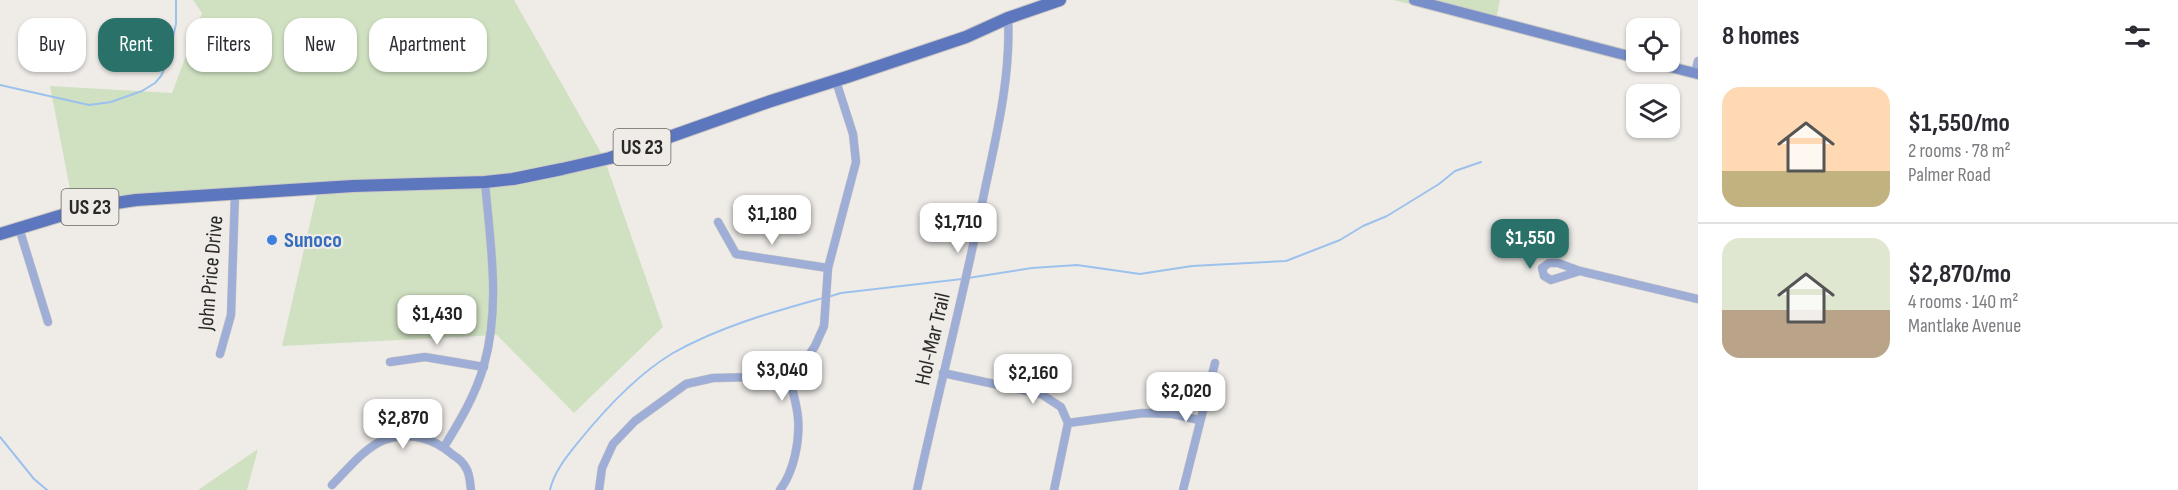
<!DOCTYPE html>
<meta charset="utf-8">
<style>
:root{--surface:#fff;--page:#f2f2f3;--text:#2b2b33;--muted:#7c7c81;--line:#e1e1e2;--accent:#2a7169}
body{margin:0;font-family:"Sofia Sans Condensed",sans-serif;background:var(--page);color:var(--text);height:100vh;display:flex;flex-direction:column;font-size:22px;white-space:nowrap}
*{box-sizing:border-box;margin:0}
p{font-size:20px;color:var(--muted)}
.icon{flex:none;width:33px;height:33px;fill:none;stroke:currentColor;stroke-width:2;stroke-linecap:round;stroke-linejoin:round}
.map{position:relative;flex:1;overflow:hidden}
.details{display:flex;flex-direction:column;background:var(--surface);width:480px}
.details>*{flex:none}
.guide{position:absolute;left:18px;top:18px;width:570px;height:54px;display:flex;gap:12px}
.buttons{position:absolute;left:1626px;top:18px;display:grid;gap:12px}
.buttons a{display:grid;place-items:center;width:54px;height:54px;border-radius:12px;background:var(--surface);box-shadow:0 2px 4px #0004;font-size:30px}
.price{position:absolute;translate:-50% -51px;padding:0 14px;border-radius:12px;background:#fff;color:#222;font-size:20px;line-height:39px;filter:drop-shadow(0 2px 3px #0008)}
.price::after{content:'';position:absolute;left:50%;top:36px;width:18px;height:14px;margin-left:-9px;background:inherit;clip-path:polygon(0 0,100% 0,50% 100%)}
.price.current{background:var(--accent);color:#fff}
ul{padding:0;list-style:none}
li{display:flex;align-items:center;gap:18px;height:150px;padding:0 24px}
li+li{border-top:2px solid var(--line)}
li span{display:grid;place-items:center;flex:none;width:168px;height:120px;border-radius:18px;color:#555}
li>.icon{margin-inline-start:auto}
span .icon{width:72px;height:72px;fill:#fffc;stroke-width:1}
li b{font-size:26px}
h2{display:flex;justify-content:space-between;align-items:center;height:72px;padding:0 24px;font-size:26px}
.tag{padding:0 21px;border-radius:18px;background:var(--surface);box-shadow:0 2px 4px #0004;font-size:21px;line-height:54px}
.tag.current{background:var(--accent);color:#fff}
main{display:flex;flex:1;min-height:0}
.map>svg:first-child{display:block}
.green{fill:#d0e1c1}
.lines{fill:none;stroke-linecap:round;stroke-linejoin:round}
.stream{stroke:#9cc1ed;stroke-width:2}
.street-casing{stroke:#ccc9c5;stroke-width:9}
.secondary-casing{stroke:#ccc9c5;stroke-width:12}
.primary-casing{stroke:#ccc9c5;stroke-width:14}
.street{stroke:#9eaed6;stroke-width:8}
.secondary{stroke:#788fc9;stroke-width:10}
.primary{stroke:#5d77bf;stroke-width:12}
.shop-dot{fill:#3f7fe0;stroke:#efece8;stroke-width:2}
.labels{text-anchor:middle;dominant-baseline:central;stroke-width:4.5;stroke-linejoin:round;paint-order:stroke}
.shield{fill:#efece8;stroke:#656462;stroke-width:1.5}
.shield-label{font-size:21px;font-weight:bold;fill:#2a2928}
.shop-label{font-size:22px;font-weight:bold;fill:#366cbe;stroke:#efece8;text-anchor:start}
.street-label{font-size:22px;fill:#2a2928;stroke:#efece8}
</style>
<main>
<div class="map">
<svg width="1698" height="490" viewBox="0 0 1698 490">
<rect width="100%" height="100%" fill="#efece8"/>
<g class="green">
<path d="M193,0H514L604,158L663,327L574,413L497,335L282,346L318,188L74,210L50,86L172,93L202,13Z"/>
<path d="M1393,0H1500L1495,25Z"/>
<path d="M258,449L247,490H198Z"/>
</g>
<g class="lines">
<g class="stream">
<path d="M0,85L89,105L111,102L142,91L155,83L161,76L166,65L176,24V0"/>
<path d="M968,278L1032,268L1077,265L1140,274L1192,266L1286,261L1340,240L1363,226L1387,216L1439,184L1455,171L1481,162"/>
<path d="M828,297L841,293L962,279"/>
<path d="M0,437L34,479L47,490"/>
<path d="M550,490C554,471 568,455 580,440C606,408 638,374 673,353C719,327 772,312 823,298"/>
</g>
<defs>
<g id="street">
<path d="M1695,73L1698,61"/>
<path d="M718,222L736,254L828,268"/>
<path d="M19,228L48,322"/>
<path d="M1580,271L1551,280L1544,276L1542,268L1549,263H1558L1580,271L1698,299"/>
<path d="M220,354L231,315L235,194"/>
<path d="M390,362L425,357L484,367"/>
<path d="M943,373L1041,394L1061,407L1068,423L1054,490"/>
<path d="M1068,423L1143,413L1173,414L1199,420"/>
<path d="M444,447C460,421 476,394 484,365C501,305 490,242 485,182"/>
<path d="M332,485C347,470 364,448 384,440C409,431 434,438 453,455C458,458 463,462 466,468C470,474 470,483 471,490"/>
<path d="M599,490L602,468L613,444L635,421L686,384L713,378L789,376L804,363L815,346L824,326L828,268L856,162L853,134L836,81"/>
<path d="M780,490C794,471 800,441 798,418C797,404 792,390 789,376"/>
<path d="M917,490C939,389 965,289 985,189C997,133 1011,75 1008,18"/>
<path d="M1183,490L1215,363"/>
</g>
<g id="secondary">
<path d="M1414,0L1636,58"/>
<path d="M1650,62L1698,74"/>
</g>
<path id="primary" d="M0,234L89,207L136,200L353,186L485,182L513,179L562,169L610,158L771,101L850,76L966,37L1008,18L1060,0"/>
</defs>
<use href="#street" class="street-casing"/>
<use href="#secondary" class="secondary-casing"/>
<use href="#primary" class="primary-casing"/>
<use href="#street" class="street"/>
<use href="#secondary" class="secondary"/>
<use href="#primary" class="primary"/>
</g>
<circle class="shop-dot" cx="272" cy="240" r="6"/>
<g class="labels">
<g class="shield">
<rect x="613.5" y="129" width="57" height="36" rx="4.5"/>
<rect x="61.5" y="189" width="57" height="36" rx="4.5"/>
</g>
<g class="shield-label">
<text x="642" y="147">US 23</text>
<text x="90" y="207">US 23</text>
</g>
<g class="shop-label">
<text x="284" y="240">Sunoco</text>
</g>
<g class="street-label">
<text transform="translate(211 273) rotate(-85)">John Price Drive</text>
<text transform="translate(933 339) rotate(-77)">Hol-Mar Trail</text>
</g>
</g>
</svg>
<div class="buttons">
<a><svg class="icon" aria-label="locate" viewBox="0 0 24 24"><circle cx="12" cy="12" r="6"/><path d="M12 2v4M12 18v4M2 12h4M18 12h4"/></svg></a>
<a><svg class="icon" aria-label="layers" viewBox="0 0 24 24"><path d="M12 4l9 5-9 5-9-5zM3 14l9 5 9-5"/></svg></a>
</div>
<b class="price" style="left:772px;top:246px">$1,180</b>
<b class="price" style="left:958px;top:254px">$1,710</b>
<b class="price current" style="left:1530px;top:270px">$1,550</b>
<b class="price" style="left:437px;top:346px">$1,430</b>
<b class="price" style="left:782px;top:402px">$3,040</b>
<b class="price" style="left:1033px;top:405px">$2,160</b>
<b class="price" style="left:1186px;top:423px">$2,020</b>
<b class="price" style="left:403px;top:450px">$2,870</b>
<div class="guide">
<a class="tag">Buy</a>
<a class="tag current">Rent</a>
<a class="tag">Filters</a>
<a class="tag">New</a>
<a class="tag">Apartment</a>
</div>
</div>
<section class="details">
<h2>8 homes<svg class="icon" aria-label="filters" viewBox="0 0 24 24"><path d="M4 7h16M4 17h16"/><circle cx="9" cy="7" r="2"/><circle cx="15" cy="17" r="2"/></svg></h2>
<ul>
<li><span style="background:linear-gradient(#ffd9b3 70%,#c2b280 0)"><svg class="icon" aria-label="home" viewBox="0 0 24 24"><path d="M3 11l9-7 9 7M6 9v11h12V9"/></svg></span><div><b>$1,550/mo</b><p>2 rooms · 78 m²</p><p>Palmer Road</p></div></li>
<li><span style="background:linear-gradient(#dfe7d0 60%,#b9a48a 0)"><svg class="icon" aria-label="home" viewBox="0 0 24 24"><path d="M3 11l9-7 9 7M6 9v11h12V9"/></svg></span><div><b>$2,870/mo</b><p>4 rooms · 140 m²</p><p>Mantlake Avenue</p></div></li>
</ul>
</section>
</main>
